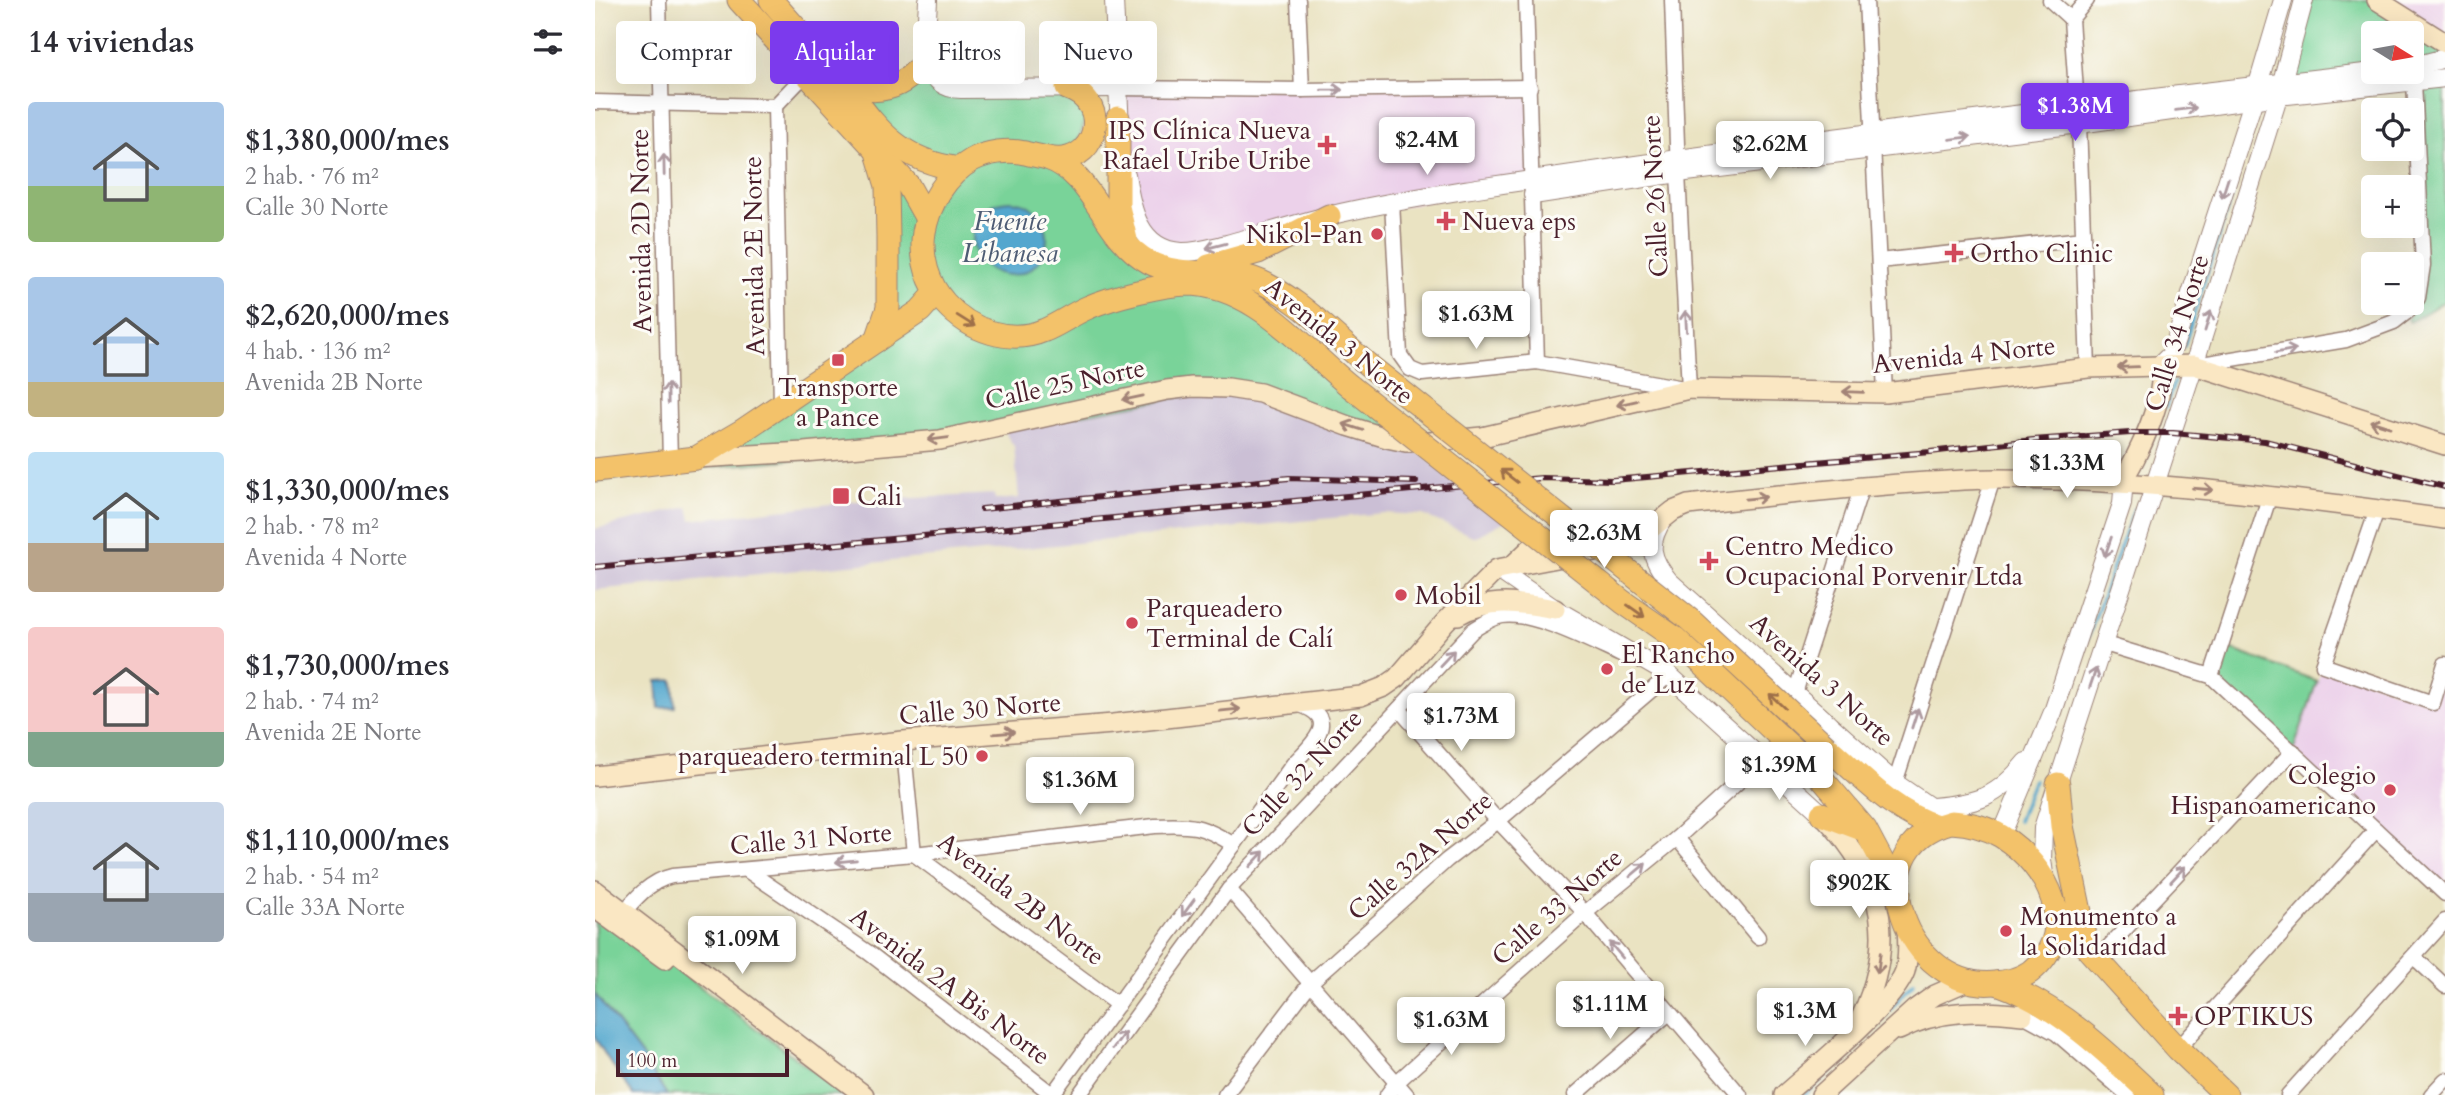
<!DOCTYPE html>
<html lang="es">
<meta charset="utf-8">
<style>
:root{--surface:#fff;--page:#f2f2f3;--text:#2b2b33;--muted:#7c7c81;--accent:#7c3aed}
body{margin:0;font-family:Cardo,serif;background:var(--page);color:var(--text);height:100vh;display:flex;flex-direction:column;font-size:26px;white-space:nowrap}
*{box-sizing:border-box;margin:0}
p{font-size:23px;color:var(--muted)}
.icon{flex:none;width:38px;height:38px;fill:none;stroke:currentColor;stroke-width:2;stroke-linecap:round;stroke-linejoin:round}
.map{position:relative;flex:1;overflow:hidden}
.drawer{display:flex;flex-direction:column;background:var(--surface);width:595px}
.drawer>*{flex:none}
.banner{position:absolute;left:21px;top:21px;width:665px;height:63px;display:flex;gap:14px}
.needle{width:46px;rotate:101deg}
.fabs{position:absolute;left:1766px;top:21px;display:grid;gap:14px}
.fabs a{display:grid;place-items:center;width:63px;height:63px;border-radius:7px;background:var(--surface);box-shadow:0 7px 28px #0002;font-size:35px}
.scale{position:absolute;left:21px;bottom:18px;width:173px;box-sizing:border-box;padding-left:7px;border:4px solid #4a1f2b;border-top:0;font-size:19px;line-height:24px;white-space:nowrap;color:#4a1f2b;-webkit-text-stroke:5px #fdfcf7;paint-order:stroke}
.price{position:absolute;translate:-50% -60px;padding:0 16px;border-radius:7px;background:#fff;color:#222;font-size:23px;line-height:46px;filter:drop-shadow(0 2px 4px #0008)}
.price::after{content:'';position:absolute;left:50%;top:42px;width:21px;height:16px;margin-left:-10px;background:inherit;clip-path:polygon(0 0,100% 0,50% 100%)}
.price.selected{background:var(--accent);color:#fff}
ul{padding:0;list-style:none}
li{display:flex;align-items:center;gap:21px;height:175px;padding:0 28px}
li span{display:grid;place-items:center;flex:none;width:196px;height:140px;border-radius:7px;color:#555}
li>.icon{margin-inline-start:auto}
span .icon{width:84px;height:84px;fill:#fffc;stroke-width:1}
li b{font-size:30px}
h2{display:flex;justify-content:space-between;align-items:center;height:84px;padding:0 28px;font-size:30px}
.pill{padding:0 24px;border-radius:7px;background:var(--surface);box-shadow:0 7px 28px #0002;font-size:24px;line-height:63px}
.pill.selected{background:var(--accent);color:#fff}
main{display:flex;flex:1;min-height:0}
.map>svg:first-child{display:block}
.built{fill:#ecd1ea}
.industrial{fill:#cbbfd5}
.green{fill:#79d399;stroke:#627962;stroke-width:2}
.water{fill:#52a7ce;stroke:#4e637c;stroke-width:2}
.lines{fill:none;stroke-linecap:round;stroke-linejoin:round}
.stream{stroke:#52a7ce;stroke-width:3.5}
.minor-casing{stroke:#9a8176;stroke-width:17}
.tertiary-casing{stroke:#9a8176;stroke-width:20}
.secondary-casing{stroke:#9a8176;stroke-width:22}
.primary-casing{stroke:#9a8176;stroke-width:25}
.minor{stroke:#fff;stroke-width:14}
.tertiary{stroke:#fff;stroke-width:18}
.secondary{stroke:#fae7c3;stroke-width:19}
.primary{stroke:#f3c26a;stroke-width:23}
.rail-casing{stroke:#4a1f2b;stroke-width:6}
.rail{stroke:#fdfcf7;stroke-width:3.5;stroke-dasharray:10;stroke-linecap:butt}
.primary-bridge-casing{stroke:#9a8176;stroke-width:25;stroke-linecap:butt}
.primary-bridge{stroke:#f3c26a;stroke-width:23}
.oneway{stroke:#ae9aa0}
.oneway2{stroke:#9e704a}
.oneway3{stroke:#a28377}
.poi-dot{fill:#d1495b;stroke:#fdfcf7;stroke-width:2.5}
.labels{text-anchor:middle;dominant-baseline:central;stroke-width:6;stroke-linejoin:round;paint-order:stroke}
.poi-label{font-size:26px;fill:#4a1f2b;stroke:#fdfcf7;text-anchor:start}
.street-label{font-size:26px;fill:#4a1f2b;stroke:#fdfcf7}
.water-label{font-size:28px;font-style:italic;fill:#4e5c74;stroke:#fdfcf7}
</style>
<main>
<section class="drawer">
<h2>14 viviendas<svg class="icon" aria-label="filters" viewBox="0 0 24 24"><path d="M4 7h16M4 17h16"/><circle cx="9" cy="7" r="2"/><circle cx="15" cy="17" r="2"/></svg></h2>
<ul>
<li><span style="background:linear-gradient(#a9c7e8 60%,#8fb573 0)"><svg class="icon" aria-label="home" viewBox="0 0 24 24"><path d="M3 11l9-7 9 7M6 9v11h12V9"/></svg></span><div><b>$1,380,000/mes</b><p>2 hab. · 76 m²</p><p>Calle 30 Norte</p></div></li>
<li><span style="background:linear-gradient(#a9c7e8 75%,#c2b280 0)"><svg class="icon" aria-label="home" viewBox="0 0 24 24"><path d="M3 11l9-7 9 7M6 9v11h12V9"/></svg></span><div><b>$2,620,000/mes</b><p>4 hab. · 136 m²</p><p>Avenida 2B Norte</p></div></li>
<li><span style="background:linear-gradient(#bfe0f5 65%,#b9a48a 0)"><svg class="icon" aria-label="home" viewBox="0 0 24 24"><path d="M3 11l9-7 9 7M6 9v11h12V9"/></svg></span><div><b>$1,330,000/mes</b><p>2 hab. · 78 m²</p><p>Avenida 4 Norte</p></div></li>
<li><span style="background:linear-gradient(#f6c9c9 75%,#7fa58c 0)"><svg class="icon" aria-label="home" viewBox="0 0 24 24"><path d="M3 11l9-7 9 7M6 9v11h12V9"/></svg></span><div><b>$1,730,000/mes</b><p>2 hab. · 74 m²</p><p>Avenida 2E Norte</p></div></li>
<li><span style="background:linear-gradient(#c9d6e8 65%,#9aa5b1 0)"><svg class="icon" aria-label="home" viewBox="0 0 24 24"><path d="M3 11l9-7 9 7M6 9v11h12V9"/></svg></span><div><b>$1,110,000/mes</b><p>2 hab. · 54 m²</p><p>Calle 33A Norte</p></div></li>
</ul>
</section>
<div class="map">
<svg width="1850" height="1095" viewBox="0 0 1850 1095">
<rect width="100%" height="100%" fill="#fdfcf7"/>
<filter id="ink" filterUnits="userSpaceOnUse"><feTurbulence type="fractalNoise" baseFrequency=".0143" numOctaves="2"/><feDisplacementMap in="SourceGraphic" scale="14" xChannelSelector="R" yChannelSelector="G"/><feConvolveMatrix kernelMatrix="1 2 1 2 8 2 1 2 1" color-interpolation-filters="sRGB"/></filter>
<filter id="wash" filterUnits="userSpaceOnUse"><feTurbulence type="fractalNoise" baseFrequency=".00686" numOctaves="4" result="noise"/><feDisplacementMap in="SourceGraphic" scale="28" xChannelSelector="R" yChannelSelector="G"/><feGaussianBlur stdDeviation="1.57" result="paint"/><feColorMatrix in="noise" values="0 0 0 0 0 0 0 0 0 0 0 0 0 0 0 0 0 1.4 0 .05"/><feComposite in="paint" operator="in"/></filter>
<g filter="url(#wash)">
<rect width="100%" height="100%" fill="#eae3c2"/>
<g class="built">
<path d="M1782,0H1850V43Z"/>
<path d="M935,87L938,181L663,235L569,248L537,212L522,88Z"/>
<path d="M1728,665L1837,703L1850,670V894L1698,751Z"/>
</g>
<path class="industrial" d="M633,388L811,442L910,521L880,537L828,515L788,513L0,590V529L93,507L96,520L262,501L399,494L400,500L424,498L419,446L412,436L410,425Z"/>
<g class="green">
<path d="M1709,0H1782L1850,43V58L1817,67L1816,33H1778V72L1687,82Z"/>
<path d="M1850,78V301L1815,322L1813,319L1823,298L1819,81Z"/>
<path d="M346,85L472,88L496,106L477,157L516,229L622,289L824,442L633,388L270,453L82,470L0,481V470L102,458L282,340L293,308L280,146L331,218L352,183L309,150L264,88Z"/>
<path d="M1627,646L1722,681L1698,751L1616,676Z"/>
<path d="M0,908L250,1095H72L47,1056L0,994Z"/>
</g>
<g class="water">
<circle cx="415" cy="238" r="37"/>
<path d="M78,680L80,707L64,708L62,681Z"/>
<path d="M0,994L47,1056L72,1095H39L13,1059L0,1038Z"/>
</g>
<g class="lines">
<g class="stream">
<path d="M1589,346L1640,184"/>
<path d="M1571,407L1579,382"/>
<path d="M1478,679L1539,509"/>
<path d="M1423,821L1439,780"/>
<path d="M1281,1025L1319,982"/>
<path d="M1209,1095L1266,1040"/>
</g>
</g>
</g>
<g filter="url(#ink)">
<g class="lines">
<defs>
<g id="minor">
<path d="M64,0L75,461"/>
<path d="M703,0L707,90"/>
<path d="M931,0L942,362"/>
<path d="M1271,0L1290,393"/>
<path d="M1455,0L1476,19"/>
<path d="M522,88L707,90L935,87"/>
<path d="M0,102L180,106L203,82L214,77"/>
<path d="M180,106L186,405"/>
<path d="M1482,106L1476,19L1492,0"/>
<path d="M1484,124L1493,368"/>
<path d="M797,202L805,355L815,369L827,374L942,362L1094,389L1083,173L1077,0"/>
<path d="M1284,261L1488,239"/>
<path d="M1607,364L1751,340L1799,322L1812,312L1823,298L1828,265L1819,81"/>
<path d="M1782,510L1728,665L1838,703L1850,664"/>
<path d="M1510,644L1616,676L1850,894"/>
<path d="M1616,676L1675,495"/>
<path d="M1200,693L1267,486"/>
<path d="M804,709L903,821L990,913L1145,1095"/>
<path d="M308,741L319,854L523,1005"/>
<path d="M1300,783L1398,479"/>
<path d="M1082,838L1163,937"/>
<path d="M153,871L274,953L457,1094"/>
<path d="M634,889L812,1095"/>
<path d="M23,919C38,901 54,881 77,876L319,854L560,826C597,824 607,825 639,845"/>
<path d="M1819,957L1850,986"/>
<path d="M1502,959L1698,751"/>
<path d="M1428,1015L1461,1033L1533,1095"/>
<path d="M1583,1049L1781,830"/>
<path d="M457,1095L698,764C716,745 747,719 705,705"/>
<path d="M484,1095L634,889L878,630C887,625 896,618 907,616C938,611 997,642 1026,655"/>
<path d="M630,1095L716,982L852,860L903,821L1074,675L1067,672"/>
<path d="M792,1095L801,1083L895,998L990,913L1082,838L1167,760"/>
<path d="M980,1095L1074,1013"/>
<path d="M1693,1095L1850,921"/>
<path d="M1836,1095L1850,1080"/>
</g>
<g id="tertiary">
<path d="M333,0C332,32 321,88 366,89L522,88"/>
<path d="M519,0L525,129"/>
<path d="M1816,67L1850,58"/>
<path d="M531,174C536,208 544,250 586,252C601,253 618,247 632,244C666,235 699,224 733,216C782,204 833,196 882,188C1180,143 1479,107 1778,72"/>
<path d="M938,195L1083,173L1484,124L1683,96L1850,78"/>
<path d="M1564,366L1576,354L1580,343L1656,108L1688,0"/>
<path d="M1068,519C1052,544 1055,558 1074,581L1300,783L1335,807L1370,822"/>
<path d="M902,569L960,609L1074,675L1227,814"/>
<path d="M1338,807C1383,803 1402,798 1431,762"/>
<path d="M1406,836L1458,712L1527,504L1528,491L1526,481"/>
<path d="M1450,881L1447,860L1448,828L1599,365L1681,104L1709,0"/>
</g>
<g id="secondary">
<path d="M1782,0L1850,43"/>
<path d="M101,458L209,452L345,440L572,390L597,387L633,388L665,393L753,426L792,438L811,442H835L887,437L1094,389L1290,393L1493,368L1599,365L1850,445"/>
<path d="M1526,481C1541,463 1575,388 1564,366"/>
<path d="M918,565L940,544L999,536"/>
<path d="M863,615C894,597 926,603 960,609"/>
<path d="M0,776L308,741L518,724L766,696L789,687L802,678L850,622L902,569L1005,550L1043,539L1078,511L1093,505C1173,496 1252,487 1332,482C1354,481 1378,479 1401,479C1552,479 1701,498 1850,519"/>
<path d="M1227,814C1294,882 1303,948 1259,1032"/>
<path d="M0,890L269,1095"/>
<path d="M0,908L70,959"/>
<path d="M1304,1030C1343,1009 1386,1010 1428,1015"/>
<path d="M1189,1095C1218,1069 1298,1005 1310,971C1314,957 1313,941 1312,928"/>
<path d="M1226,1095L1319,1010L1340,995L1372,981"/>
</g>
<g id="primary">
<path d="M144,0L313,185L332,219"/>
<path d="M176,0C195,22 215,43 233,65C275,115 292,159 364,169"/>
<path d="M245,80C280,99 310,89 332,58"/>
<path d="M523,118V207L531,240"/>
<path d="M453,158C501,169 519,103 472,88"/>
<path d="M614,266L663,252L734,216"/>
<path d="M282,340L293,308V237L292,186L283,156"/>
<path d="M756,387C707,348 660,284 591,284C566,285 517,297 494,307C479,313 465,324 450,330C415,345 375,331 350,303C333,284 325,257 329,232C334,203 351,175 377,160C392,152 413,149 430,153C437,155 445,156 452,158C500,174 507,236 554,262C581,277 622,270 652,277C692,287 740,337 772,364"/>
<path d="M0,470L101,458L147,431L325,311L341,293"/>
<path d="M1232,747C1266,776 1299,813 1342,826"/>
<path d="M1217,767L1270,829L1304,893"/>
<path d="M1463,784L1467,826L1492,945"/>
<path d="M1227,814L1267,829"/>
<path d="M1356,822C1374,823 1391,827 1406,836C1453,865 1487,931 1435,972C1425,979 1412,982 1400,983C1312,992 1257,848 1356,822Z"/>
<path d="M1460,906L1474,928L1583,1049L1631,1095"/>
<path d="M1402,983C1463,1005 1511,1051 1557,1095"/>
</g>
</defs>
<use href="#minor" class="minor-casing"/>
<use href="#tertiary" class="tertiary-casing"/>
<use href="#secondary" class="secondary-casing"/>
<use href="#primary" class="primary-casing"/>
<use href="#minor" class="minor"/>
<use href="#tertiary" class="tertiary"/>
<use href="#secondary" class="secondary"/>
<use href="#primary" class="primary"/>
<defs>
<g id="rail">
<path d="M387,509L694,478L821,482"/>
<path d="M0,567L869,485L947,478L1018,480L1335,452L1438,440L1535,433H1578L1670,441L1850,487"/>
</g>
</defs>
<use href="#rail" class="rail-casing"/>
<use href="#rail" class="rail"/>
<defs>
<g id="primary-bridge">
<path d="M772,364L1095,620L1232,747"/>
<path d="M756,387L1028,602L1081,639L1217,767"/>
</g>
</defs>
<use href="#primary-bridge" class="primary-bridge-casing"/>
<use href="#primary-bridge" class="primary-bridge"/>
</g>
<defs><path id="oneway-shaft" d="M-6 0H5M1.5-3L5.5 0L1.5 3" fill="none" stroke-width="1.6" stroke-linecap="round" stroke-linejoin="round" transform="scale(1.75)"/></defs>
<g class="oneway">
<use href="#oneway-shaft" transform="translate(737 90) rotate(-1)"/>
<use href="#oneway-shaft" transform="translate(1591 109) rotate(-8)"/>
<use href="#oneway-shaft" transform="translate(1365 138) rotate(-7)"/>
<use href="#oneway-shaft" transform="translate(69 165) rotate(-91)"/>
<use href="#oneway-shaft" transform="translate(1630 188) rotate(108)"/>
<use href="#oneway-shaft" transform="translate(621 246) rotate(166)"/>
<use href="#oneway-shaft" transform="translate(1091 321) rotate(-93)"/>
<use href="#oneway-shaft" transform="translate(1613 321) rotate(-73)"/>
<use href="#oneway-shaft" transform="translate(1691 351) rotate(-10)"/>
<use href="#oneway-shaft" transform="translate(73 393) rotate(-91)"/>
<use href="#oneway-shaft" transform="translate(1513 547) rotate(109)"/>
<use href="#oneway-shaft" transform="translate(852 658) rotate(-47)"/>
<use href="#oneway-shaft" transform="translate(1498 678) rotate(-71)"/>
<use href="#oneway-shaft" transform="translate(1320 718) rotate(-72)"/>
<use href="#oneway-shaft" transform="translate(662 859) rotate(-47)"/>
<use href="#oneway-shaft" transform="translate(251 861) rotate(174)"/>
<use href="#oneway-shaft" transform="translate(1043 870) rotate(-40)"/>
<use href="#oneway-shaft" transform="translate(1583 874) rotate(-47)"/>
<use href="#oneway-shaft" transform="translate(593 908) rotate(126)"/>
<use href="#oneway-shaft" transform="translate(1021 950) rotate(-130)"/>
<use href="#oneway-shaft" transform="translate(524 1040) rotate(-54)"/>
</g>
<g class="oneway2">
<use href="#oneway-shaft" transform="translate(371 321) rotate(32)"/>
<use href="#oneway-shaft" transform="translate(914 476) rotate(-142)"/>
<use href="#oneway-shaft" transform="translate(1041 611) rotate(35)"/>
<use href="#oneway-shaft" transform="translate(1182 701) rotate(-137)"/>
</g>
<g class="oneway3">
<use href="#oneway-shaft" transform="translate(1533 367) rotate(178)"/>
<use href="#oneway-shaft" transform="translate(1258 392) rotate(-178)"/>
<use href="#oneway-shaft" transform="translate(538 398) rotate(168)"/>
<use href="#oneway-shaft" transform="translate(1032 403) rotate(167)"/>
<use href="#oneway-shaft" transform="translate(1785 424) rotate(-163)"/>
<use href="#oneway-shaft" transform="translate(758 427) rotate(-162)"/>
<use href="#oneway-shaft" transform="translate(343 439) rotate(172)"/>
<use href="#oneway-shaft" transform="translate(1608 489) rotate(5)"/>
<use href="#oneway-shaft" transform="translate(1161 498) rotate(-6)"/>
<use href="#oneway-shaft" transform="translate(635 710) rotate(-6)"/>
<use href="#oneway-shaft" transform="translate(409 733) rotate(-5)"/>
<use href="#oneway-shaft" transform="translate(1284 963) rotate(97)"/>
</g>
</g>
<g class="poi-dot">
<path d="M728.5 134.5h7v7h7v7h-7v7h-7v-7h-7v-7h7z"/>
<path d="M847.5 210.5h7v7h7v7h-7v7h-7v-7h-7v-7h7z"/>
<circle cx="782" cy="234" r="7"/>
<path d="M1355.5 242.5h7v7h7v7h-7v7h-7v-7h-7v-7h7z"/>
<rect x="236" y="353" width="14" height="14" rx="3.5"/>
<rect x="237" y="487" width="18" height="18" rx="3.5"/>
<path d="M1110.5 550.5h7v7h7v7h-7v7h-7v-7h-7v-7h7z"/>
<circle cx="806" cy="595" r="7"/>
<circle cx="537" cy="623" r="7"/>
<circle cx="1012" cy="669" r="7"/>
<circle cx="387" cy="756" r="7"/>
<circle cx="1795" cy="790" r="7"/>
<circle cx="1411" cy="931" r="7"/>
<path d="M1579.5 1005.5h7v7h7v7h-7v7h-7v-7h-7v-7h7z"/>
</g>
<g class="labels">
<g class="poi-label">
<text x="716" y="130" text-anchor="end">IPS Clínica Nueva<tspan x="716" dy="30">Rafael Uribe Uribe</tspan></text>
<text x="867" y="221">Nueva eps</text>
<text x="768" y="234" text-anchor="end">Nikol-Pan</text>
<text x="1375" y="253">Ortho Clinic</text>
<text x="243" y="387" text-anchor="middle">Transporte<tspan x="243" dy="30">a Pance</tspan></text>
<text x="262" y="496">Cali</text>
<text x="1130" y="546">Centro Medico<tspan x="1130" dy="30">Ocupacional Porvenir Ltda</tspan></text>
<text x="820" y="595">Mobil</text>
<text x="551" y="608">Parqueadero<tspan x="551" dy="30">Terminal de Calí</tspan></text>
<text x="1026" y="654">El Rancho<tspan x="1026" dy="30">de Luz</tspan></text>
<text x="373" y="756" text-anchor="end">parqueadero terminal L 50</text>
<text x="1781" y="775" text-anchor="end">Colegio<tspan x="1781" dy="30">Hispanoamericano</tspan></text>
<text x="1425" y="916">Monumento a<tspan x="1425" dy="30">la Solidaridad</tspan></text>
<text x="1599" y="1016">OPTIKUS</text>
</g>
<g class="street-label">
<text transform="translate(1060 196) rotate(-93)">Calle 26 Norte</text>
<text transform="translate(46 231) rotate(-91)">Avenida 2D Norte</text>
<text transform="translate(159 256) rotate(-91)">Avenida 2E Norte</text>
<text transform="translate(1582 333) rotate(-73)">Calle 34 Norte</text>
<text transform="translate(744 341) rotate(39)">Avenida 3 Norte</text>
<text transform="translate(1369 355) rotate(-6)">Avenida 4 Norte</text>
<text transform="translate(470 384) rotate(-12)">Calle 25 Norte</text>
<text transform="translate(1227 680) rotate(42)">Avenida 3 Norte</text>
<text transform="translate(385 709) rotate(-5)">Calle 30 Norte</text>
<text transform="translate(707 773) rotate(-47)">Calle 32 Norte</text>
<text transform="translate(216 839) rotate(-5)">Calle 31 Norte</text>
<text transform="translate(825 856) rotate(-41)">Calle 32A Norte</text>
<text transform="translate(426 899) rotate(37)">Avenida 2B Norte</text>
<text transform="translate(962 907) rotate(-41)">Calle 33 Norte</text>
<text transform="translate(355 986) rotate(37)">Avenida 2A Bis Norte</text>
</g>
<g class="water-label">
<text x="415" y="221">Fuente<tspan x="415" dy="32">Libanesa</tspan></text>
</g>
</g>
</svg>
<div class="fabs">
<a><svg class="needle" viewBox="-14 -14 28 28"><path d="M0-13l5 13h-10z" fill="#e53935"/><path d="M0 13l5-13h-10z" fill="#7c7c81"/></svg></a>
<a><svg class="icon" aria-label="locate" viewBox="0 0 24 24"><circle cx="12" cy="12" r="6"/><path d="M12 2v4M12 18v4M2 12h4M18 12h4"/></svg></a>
<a>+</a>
<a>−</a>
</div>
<div class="scale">100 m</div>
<b class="price selected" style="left:1480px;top:143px">$1.38M</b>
<b class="price" style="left:832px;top:177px">$2.4M</b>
<b class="price" style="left:1175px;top:181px">$2.62M</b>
<b class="price" style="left:881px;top:351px">$1.63M</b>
<b class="price" style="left:1472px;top:500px">$1.33M</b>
<b class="price" style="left:1009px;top:570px">$2.63M</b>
<b class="price" style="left:866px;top:753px">$1.73M</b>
<b class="price" style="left:1184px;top:802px">$1.39M</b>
<b class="price" style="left:485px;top:817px">$1.36M</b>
<b class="price" style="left:1264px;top:920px">$902K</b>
<b class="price" style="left:147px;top:976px">$1.09M</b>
<b class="price" style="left:1015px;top:1041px">$1.11M</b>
<b class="price" style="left:1210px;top:1048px">$1.3M</b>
<b class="price" style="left:856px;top:1057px">$1.63M</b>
<div class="banner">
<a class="pill">Comprar</a>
<a class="pill selected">Alquilar</a>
<a class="pill">Filtros</a>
<a class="pill">Nuevo</a>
</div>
</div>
</main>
